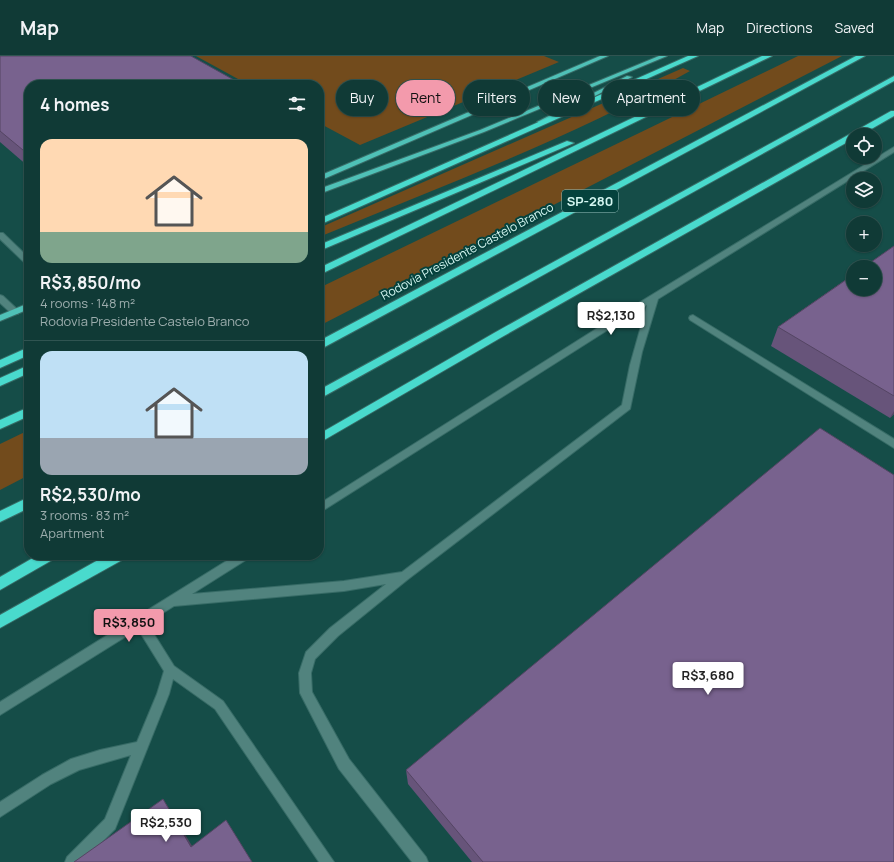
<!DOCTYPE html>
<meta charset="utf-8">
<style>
:root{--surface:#103a36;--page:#19413e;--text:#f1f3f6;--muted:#9cadad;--line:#305451;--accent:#f39aac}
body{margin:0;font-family:Manrope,sans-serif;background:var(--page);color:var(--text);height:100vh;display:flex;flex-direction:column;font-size:15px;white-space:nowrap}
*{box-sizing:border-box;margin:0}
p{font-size:13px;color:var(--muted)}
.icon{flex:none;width:22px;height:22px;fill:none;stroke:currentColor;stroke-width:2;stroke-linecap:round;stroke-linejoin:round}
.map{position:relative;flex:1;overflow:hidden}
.panel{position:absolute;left:24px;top:24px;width:300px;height:480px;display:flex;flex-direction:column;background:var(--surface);border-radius:16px;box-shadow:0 1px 3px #0004,0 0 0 1px var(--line)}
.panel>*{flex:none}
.top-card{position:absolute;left:336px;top:24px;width:380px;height:36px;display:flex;gap:8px}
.controls{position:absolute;left:846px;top:72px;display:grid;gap:8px}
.controls a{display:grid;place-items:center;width:36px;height:36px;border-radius:50%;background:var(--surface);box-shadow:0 1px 3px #0004,0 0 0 1px var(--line);font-size:20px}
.price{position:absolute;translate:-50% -34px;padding:0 9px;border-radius:4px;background:#fff;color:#222;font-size:13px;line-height:26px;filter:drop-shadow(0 1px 2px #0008)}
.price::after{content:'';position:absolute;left:50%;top:24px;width:12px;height:9px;margin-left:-6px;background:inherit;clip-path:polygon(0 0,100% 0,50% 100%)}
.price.selected{background:var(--accent);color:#111}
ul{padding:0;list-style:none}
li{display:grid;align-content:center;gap:8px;height:212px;padding:0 16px}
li+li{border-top:1px solid var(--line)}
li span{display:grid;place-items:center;height:124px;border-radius:12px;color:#555}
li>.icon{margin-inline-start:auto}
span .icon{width:72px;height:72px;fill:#fffc;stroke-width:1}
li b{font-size:17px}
h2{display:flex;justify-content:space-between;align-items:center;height:48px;padding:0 16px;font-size:17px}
.chip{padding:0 14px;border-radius:18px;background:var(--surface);box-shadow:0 1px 3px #0004,0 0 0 1px var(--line);font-size:14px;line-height:36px}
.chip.selected{background:var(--accent);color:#111}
header{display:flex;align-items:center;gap:24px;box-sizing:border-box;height:56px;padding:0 20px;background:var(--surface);border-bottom:1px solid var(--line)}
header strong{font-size:19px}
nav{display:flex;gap:22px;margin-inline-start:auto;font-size:14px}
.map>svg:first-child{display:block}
.green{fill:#724b1c}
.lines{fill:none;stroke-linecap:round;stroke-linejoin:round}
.minor-casing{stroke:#376b66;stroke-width:2}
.major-casing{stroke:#376b66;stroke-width:2}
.highway-casing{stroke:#376b66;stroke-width:2}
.minor{fill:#51837e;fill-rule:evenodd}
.major{fill:#4fc1b7;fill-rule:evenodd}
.highway{fill:#49dacd;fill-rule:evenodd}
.wall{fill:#67547a}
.shaded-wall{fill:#544563}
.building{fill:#78628e;stroke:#544563}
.labels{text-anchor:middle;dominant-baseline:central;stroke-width:4;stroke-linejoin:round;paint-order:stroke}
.far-street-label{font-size:12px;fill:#d4f6f1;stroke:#05423d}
.shield{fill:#05423d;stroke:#96c0bb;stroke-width:1}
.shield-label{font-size:13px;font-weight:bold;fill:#d4f6f1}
</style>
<header>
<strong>Map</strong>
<nav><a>Map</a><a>Directions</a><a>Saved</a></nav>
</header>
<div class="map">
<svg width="894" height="806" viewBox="0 0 894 806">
<rect width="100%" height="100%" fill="#154d48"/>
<g class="green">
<path d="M196,0H544L559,6L360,89L319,67V29H249Z"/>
<path d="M798,0H842L319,270V232Z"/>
<path d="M683,12L690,15C572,82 444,129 319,181V172Z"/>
<path d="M29,374V419L0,434V388Z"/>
</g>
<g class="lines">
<defs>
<g id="minor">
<path d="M894,91V96L658,243L642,296L630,353L407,524L338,580L315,603L311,617L312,636L349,703L426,801L428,806H412L339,713L300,637L299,617L306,596L330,572L386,528L344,535L174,550L147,567L174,610L223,645L334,806H319L215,653L173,623L169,638L115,773L82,806H65L67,801L105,763L131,699L79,714L51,728L0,761V746L42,719L71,703L100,694L137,686L157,638L164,615L138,573L0,659V646L236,499H250L249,502L192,538L344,525L402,516L622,349L630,309L647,249L319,457V448L596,273Z"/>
<path d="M0,177H3L29,202V208H26L0,183Z"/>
<path d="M0,239L3,240L18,254V258H12L0,247Z"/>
<path d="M693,259L894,383V392L690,264L689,262L690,260Z"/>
</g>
<g id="major">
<path d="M600,0H608L319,125V120Z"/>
<path d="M659,0H667L484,76L319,138V133L480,74Z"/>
<path d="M627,20L632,21L542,67L537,66Z"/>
<path d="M29,247V253L0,265V259Z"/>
</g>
<g id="highway">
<path d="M688,0H698L319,169V163Z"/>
<path d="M762,0H772L319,219V212Z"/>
<path d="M856,0H865L319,294V285Z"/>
<path d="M894,20V25L319,343V334Z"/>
<path d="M891,55H894V60L861,79H853V83L502,281L319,387V378L494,277Z"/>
<path d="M567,85L574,87L319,195V189Z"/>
<path d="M29,291V299L0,312V304Z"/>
<path d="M29,309V317L0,330V322Z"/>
<path d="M29,351V360L0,373V364Z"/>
<path d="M29,441V452L0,466V455Z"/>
<path d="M38,499H56L54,503L0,534V521Z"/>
<path d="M107,499H126L124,503L0,572V559Z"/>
</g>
</defs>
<use href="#minor" class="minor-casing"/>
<use href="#major" class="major-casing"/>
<use href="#highway" class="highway-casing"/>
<use href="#minor" class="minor"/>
<use href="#major" class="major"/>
<use href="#highway" class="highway"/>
</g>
<g class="wall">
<path d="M0,0L29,29V111L0,86Z"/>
<path d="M894,190V358L890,362L771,290L778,271Z"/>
<path d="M406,714L894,806H472L408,728Z"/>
</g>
<g class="shaded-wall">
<path d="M894,355V358L890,362Z"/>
<path d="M163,743L172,757L200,803L191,791Z"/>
</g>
<g class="building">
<path d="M0,0H191L243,29H29V99L0,75Z"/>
<path d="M894,190V340L778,271L853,219V233H875V211H864Z"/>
<path d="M820,372L894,419V806H483L406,714Z"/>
<path d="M163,743L191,791L226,764L252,806H74Z"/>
</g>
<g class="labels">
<g class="far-street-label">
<text transform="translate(467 195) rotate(-28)">Rodovia Presidente Castelo Branco</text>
</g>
<rect class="shield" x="562" y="134" width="56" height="22" rx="3"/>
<g class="shield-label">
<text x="590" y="145">SP-280</text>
</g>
</g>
</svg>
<div class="controls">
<a><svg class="icon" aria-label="locate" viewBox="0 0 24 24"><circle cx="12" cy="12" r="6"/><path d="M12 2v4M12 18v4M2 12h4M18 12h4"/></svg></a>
<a><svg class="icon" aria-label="layers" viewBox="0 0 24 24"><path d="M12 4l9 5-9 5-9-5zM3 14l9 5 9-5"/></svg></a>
<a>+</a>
<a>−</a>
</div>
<b class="price" style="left:611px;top:280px">R$2,130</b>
<b class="price selected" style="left:129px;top:587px">R$3,850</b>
<b class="price" style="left:708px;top:640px">R$3,680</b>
<b class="price" style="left:166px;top:787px">R$2,530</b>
<div class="top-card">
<a class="chip">Buy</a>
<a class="chip selected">Rent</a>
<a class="chip">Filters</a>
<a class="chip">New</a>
<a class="chip">Apartment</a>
</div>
<section class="panel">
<h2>4 homes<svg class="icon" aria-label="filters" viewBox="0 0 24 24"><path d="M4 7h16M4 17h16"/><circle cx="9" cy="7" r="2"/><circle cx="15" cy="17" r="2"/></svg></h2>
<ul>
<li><span style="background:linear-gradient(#ffd9b3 75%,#7fa58c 0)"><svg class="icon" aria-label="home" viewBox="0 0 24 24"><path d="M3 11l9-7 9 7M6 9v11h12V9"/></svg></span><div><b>R$3,850/mo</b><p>4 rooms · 148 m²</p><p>Rodovia Presidente Castelo Branco</p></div></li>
<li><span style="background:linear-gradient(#bfe0f5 70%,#9aa5b1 0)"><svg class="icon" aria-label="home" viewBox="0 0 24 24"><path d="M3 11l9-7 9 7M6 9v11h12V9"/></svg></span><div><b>R$2,530/mo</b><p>3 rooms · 83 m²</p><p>Apartment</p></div></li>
</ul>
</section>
</div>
